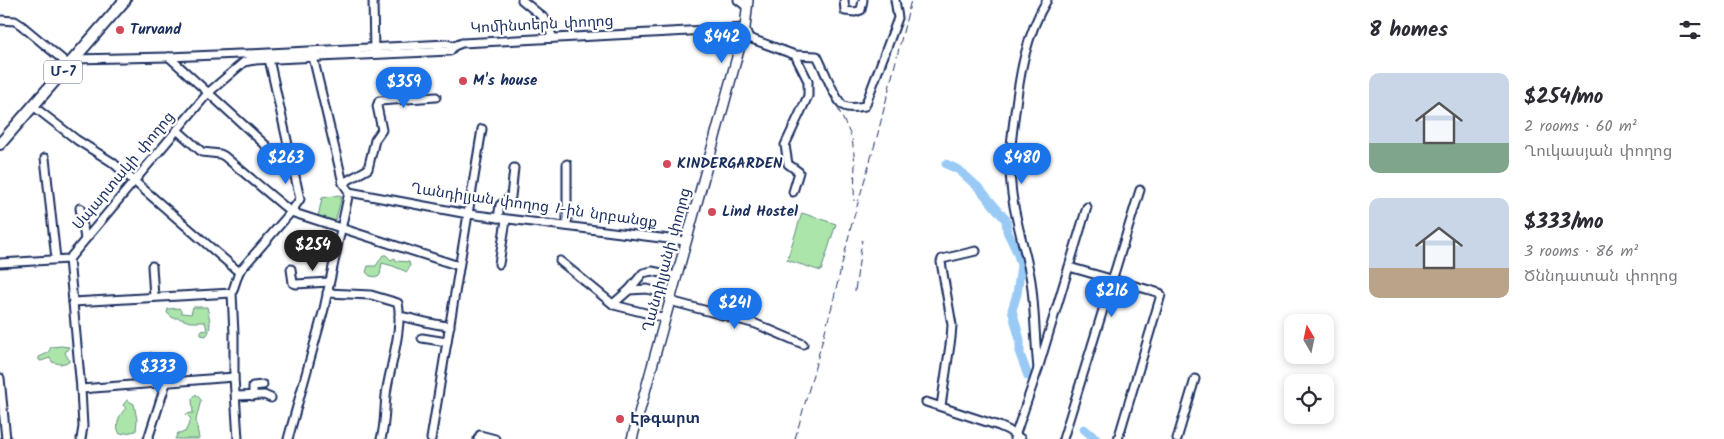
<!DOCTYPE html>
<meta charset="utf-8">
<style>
:root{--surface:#fff;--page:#f2f2f3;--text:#2b2b33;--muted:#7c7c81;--accent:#1a73e8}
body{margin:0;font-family:Kalam,"Noto Sans Armenian",sans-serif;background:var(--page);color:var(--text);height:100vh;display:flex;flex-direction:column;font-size:19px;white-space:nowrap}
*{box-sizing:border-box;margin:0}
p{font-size:16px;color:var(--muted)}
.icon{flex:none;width:28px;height:28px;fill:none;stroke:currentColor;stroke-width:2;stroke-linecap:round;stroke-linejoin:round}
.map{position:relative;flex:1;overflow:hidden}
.sheet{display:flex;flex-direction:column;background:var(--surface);width:375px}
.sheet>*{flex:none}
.needle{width:32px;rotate:351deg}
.controls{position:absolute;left:1284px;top:314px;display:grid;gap:10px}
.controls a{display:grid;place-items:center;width:50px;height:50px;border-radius:10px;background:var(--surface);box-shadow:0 2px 8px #0003;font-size:25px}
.price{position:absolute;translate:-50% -42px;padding:0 11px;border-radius:18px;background:var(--accent);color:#fff;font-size:16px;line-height:32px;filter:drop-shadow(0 1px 2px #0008)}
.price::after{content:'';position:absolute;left:50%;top:30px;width:15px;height:11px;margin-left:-8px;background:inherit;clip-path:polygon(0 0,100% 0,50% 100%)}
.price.current{background:#222;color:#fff}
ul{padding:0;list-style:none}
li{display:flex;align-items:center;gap:15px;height:125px;padding:0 20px}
li span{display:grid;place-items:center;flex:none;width:140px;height:100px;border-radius:10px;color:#555}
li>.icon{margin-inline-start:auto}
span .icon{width:60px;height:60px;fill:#fffc;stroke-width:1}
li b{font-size:21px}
h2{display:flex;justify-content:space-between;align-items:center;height:60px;padding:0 20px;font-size:21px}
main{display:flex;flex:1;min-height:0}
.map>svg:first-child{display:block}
.green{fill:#ace5a9;stroke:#648a84}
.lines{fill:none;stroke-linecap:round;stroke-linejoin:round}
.river{stroke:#99caf5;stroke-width:9}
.minor-casing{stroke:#1b2f5e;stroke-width:11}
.major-casing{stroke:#1b2f5e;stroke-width:12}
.highway-casing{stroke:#1b2f5e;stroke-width:14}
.minor{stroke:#fff;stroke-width:7}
.major{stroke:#fff;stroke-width:9}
.highway{stroke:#fff;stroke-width:10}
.rail{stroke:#1b2f5e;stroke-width:1;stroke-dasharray:8 4;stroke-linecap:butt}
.poi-dot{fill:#d1495b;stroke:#fff;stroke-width:2}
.labels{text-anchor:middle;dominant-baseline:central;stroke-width:4.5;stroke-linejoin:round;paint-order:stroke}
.shield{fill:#fff;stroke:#5f6d8e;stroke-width:1}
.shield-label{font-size:14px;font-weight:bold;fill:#1b2f5e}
.street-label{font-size:15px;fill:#1b2f5e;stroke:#fff}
.poi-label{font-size:15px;font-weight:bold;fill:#1b2f5e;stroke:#fff;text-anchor:start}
</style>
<main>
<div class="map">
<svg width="1349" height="439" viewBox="0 0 1349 439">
<rect width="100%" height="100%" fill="#fff"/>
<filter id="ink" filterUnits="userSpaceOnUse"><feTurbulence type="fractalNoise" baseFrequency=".02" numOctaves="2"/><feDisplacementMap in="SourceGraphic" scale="10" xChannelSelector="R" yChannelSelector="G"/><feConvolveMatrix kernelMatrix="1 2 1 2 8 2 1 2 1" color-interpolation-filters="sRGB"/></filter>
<g filter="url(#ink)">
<g class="green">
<path d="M339,195L341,196V199L335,222L333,223L318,217L322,198Z"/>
<path d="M802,213L836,224L821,271L787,260Z"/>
<path d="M383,255H386L391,260L395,258L396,261L409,262L410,266L407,272L393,266L382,263L380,275L378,277L370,276L366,272L368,266H376Z"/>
<path d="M193,307H207C209,316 213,329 206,336L201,335V331L207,330L205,322H190L178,318H173L167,313L168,309L179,308L182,313L191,314Z"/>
<path d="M61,346L69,347L65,353L69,360V362L60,364L52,362L50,358L41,361L39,360V357L48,353L51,347Z"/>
<path d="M150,352L156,355L159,359L160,379L153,382L150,381L147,374L140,370L142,363L147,359Z"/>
<path d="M196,394L201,400L196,420L199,439H175L178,433L185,432L191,419L186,414L193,413L192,399Z"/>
<path d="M127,400L134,404L137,420L136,431L120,434C114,425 120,414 126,408L123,405Z"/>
</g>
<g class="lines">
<g class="river">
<path d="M946,164L959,170L980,189L1006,220L1007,231L1017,252L1021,265L1017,294L1012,310L1020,340V354L1028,376"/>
<path d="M1084,429L1096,439"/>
</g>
<defs>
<g id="minor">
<path d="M373,0L374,52"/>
<path d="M522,0L545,19L553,38"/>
<path d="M738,0L747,7"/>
<path d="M844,0L845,11L855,12L861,10L863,0"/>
<path d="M0,20L15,21L21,25L69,65"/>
<path d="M249,54L447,44L454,46"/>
<path d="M795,55L817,56C823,66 835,101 844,106C850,109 858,107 865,106L898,18L895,0"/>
<path d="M169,57L271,150"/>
<path d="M74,59L169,57L239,54H249L254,60L450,51L454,46L462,43L745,28L749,38L795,55L808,81V96L785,145L788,164L799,172L793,192"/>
<path d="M33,106L77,140L112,162L239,272"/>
<path d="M177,130L202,152L220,154L224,156L291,212L459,266"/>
<path d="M45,158L56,259"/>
<path d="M343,183L368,169L375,140L382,130L377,106L379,101L436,97"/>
<path d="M349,192L468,214L685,241"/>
<path d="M80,208L85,239"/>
<path d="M498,218L500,205L511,197L514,168"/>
<path d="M567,226V164"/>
<path d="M69,259L81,389L83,427L81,439"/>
<path d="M560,261L614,305L665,318"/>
<path d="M0,263L69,259L208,93L244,62L254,60"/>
<path d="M499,264L506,220"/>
<path d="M152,266L154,297"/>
<path d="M1069,267L1160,293L1161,295L1118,439"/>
<path d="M291,269L293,283L296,284L329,282"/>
<path d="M629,290L643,273L652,271L676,276"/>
<path d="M327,293L371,295L398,303C403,325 391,365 387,388C384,405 386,422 381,439"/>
<path d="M670,301L756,324L803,344"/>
<path d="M73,302L232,293"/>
<path d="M613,304L629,290L647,289L671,295"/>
<path d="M399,316C417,319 431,325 450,326"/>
<path d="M422,338L447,342"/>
<path d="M1038,369C1035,340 1035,310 1031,281C1026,249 1013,217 1011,184C1008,161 1012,136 1015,112C1020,73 1026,35 1047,0"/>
<path d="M0,378L6,439"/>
<path d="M81,389L234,377"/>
<path d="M236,396L264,395L271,398"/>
<path d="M253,396V386L263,385"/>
<path d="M926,402L999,426L1008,430L1021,439"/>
<path d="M941,406L951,338L952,325L941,262L942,259L976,251"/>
<path d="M148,439L166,383"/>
<path d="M238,439L234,377V334L232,293L239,272L291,212L300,199L269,59"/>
<path d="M288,439L324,309L349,192L343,183L313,57"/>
<path d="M431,439L482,129"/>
<path d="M478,439L480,435L495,439"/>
<path d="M1014,439L1038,369L1087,207"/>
<path d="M1063,439L1140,190"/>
<path d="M1177,439L1195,379"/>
</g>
<path id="major" d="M632,439L745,28L748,0"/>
<path id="highway" d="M0,144L125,0"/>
</defs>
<use href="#minor" class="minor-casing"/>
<use href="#major" class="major-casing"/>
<use href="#highway" class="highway-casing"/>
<use href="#minor" class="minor"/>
<use href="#major" class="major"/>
<use href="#highway" class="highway"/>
<g class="rail">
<path d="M832,96L852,138L855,163L854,201"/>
<path d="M855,291L862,240"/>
<path d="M795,439L832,306L851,227L877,137L911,0"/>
</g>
</g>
</g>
<g class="poi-dot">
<circle cx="120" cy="30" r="5"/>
<circle cx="463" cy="81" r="5"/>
<circle cx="667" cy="164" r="5"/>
<circle cx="712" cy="212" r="5"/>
<circle cx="620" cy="419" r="5"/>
</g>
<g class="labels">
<rect class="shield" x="44" y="60.5" width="38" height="23" rx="4"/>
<g class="shield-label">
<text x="63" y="72">Մ-7</text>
</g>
<g class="street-label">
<text transform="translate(542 25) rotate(-3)">Կոմինտերն փողոց</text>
<text transform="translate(124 171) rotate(-50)">Սպարտակի փողոց</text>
<text transform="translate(534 206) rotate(8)">Ղանդիլյան փողոց 1-ին նրբանցք</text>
<text transform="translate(667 260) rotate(-75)">Ղանդիլյանի փողոց</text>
</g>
<g class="poi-label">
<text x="130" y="30">Turvand</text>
<text x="473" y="81">M's house</text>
<text x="677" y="164">KINDERGARDEN</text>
<text x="722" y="212">Lind Hostel</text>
<text x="630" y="419">Էթգարտ</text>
</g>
</g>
</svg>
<div class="controls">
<a><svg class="needle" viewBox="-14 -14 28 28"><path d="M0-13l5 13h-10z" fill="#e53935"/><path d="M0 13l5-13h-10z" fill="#7c7c81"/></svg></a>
<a><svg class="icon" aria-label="locate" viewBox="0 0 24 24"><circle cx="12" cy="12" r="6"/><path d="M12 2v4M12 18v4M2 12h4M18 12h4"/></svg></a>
</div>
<b class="price" style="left:722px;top:64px">$442</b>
<b class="price" style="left:404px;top:109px">$359</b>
<b class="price" style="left:286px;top:185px">$263</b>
<b class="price" style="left:1022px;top:185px">$480</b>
<b class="price current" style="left:313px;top:272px">$254</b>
<b class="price" style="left:1112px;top:318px">$216</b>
<b class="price" style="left:735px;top:330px">$241</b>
<b class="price" style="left:158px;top:394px">$333</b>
</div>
<section class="sheet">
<h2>8 homes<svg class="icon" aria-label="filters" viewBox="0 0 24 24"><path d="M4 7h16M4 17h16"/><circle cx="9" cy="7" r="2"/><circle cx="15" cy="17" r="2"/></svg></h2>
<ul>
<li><span style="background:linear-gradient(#c9d6e8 70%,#7fa58c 0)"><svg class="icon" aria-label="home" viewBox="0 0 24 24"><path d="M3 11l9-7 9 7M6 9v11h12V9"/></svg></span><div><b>$254/mo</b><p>2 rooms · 60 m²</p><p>Ղուկասյան փողոց</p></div></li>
<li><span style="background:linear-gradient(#c9d6e8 70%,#b9a48a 0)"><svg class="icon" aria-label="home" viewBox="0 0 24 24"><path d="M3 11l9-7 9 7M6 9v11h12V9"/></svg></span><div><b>$333/mo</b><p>3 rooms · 86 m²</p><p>Ծննդատան փողոց</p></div></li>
</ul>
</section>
</main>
